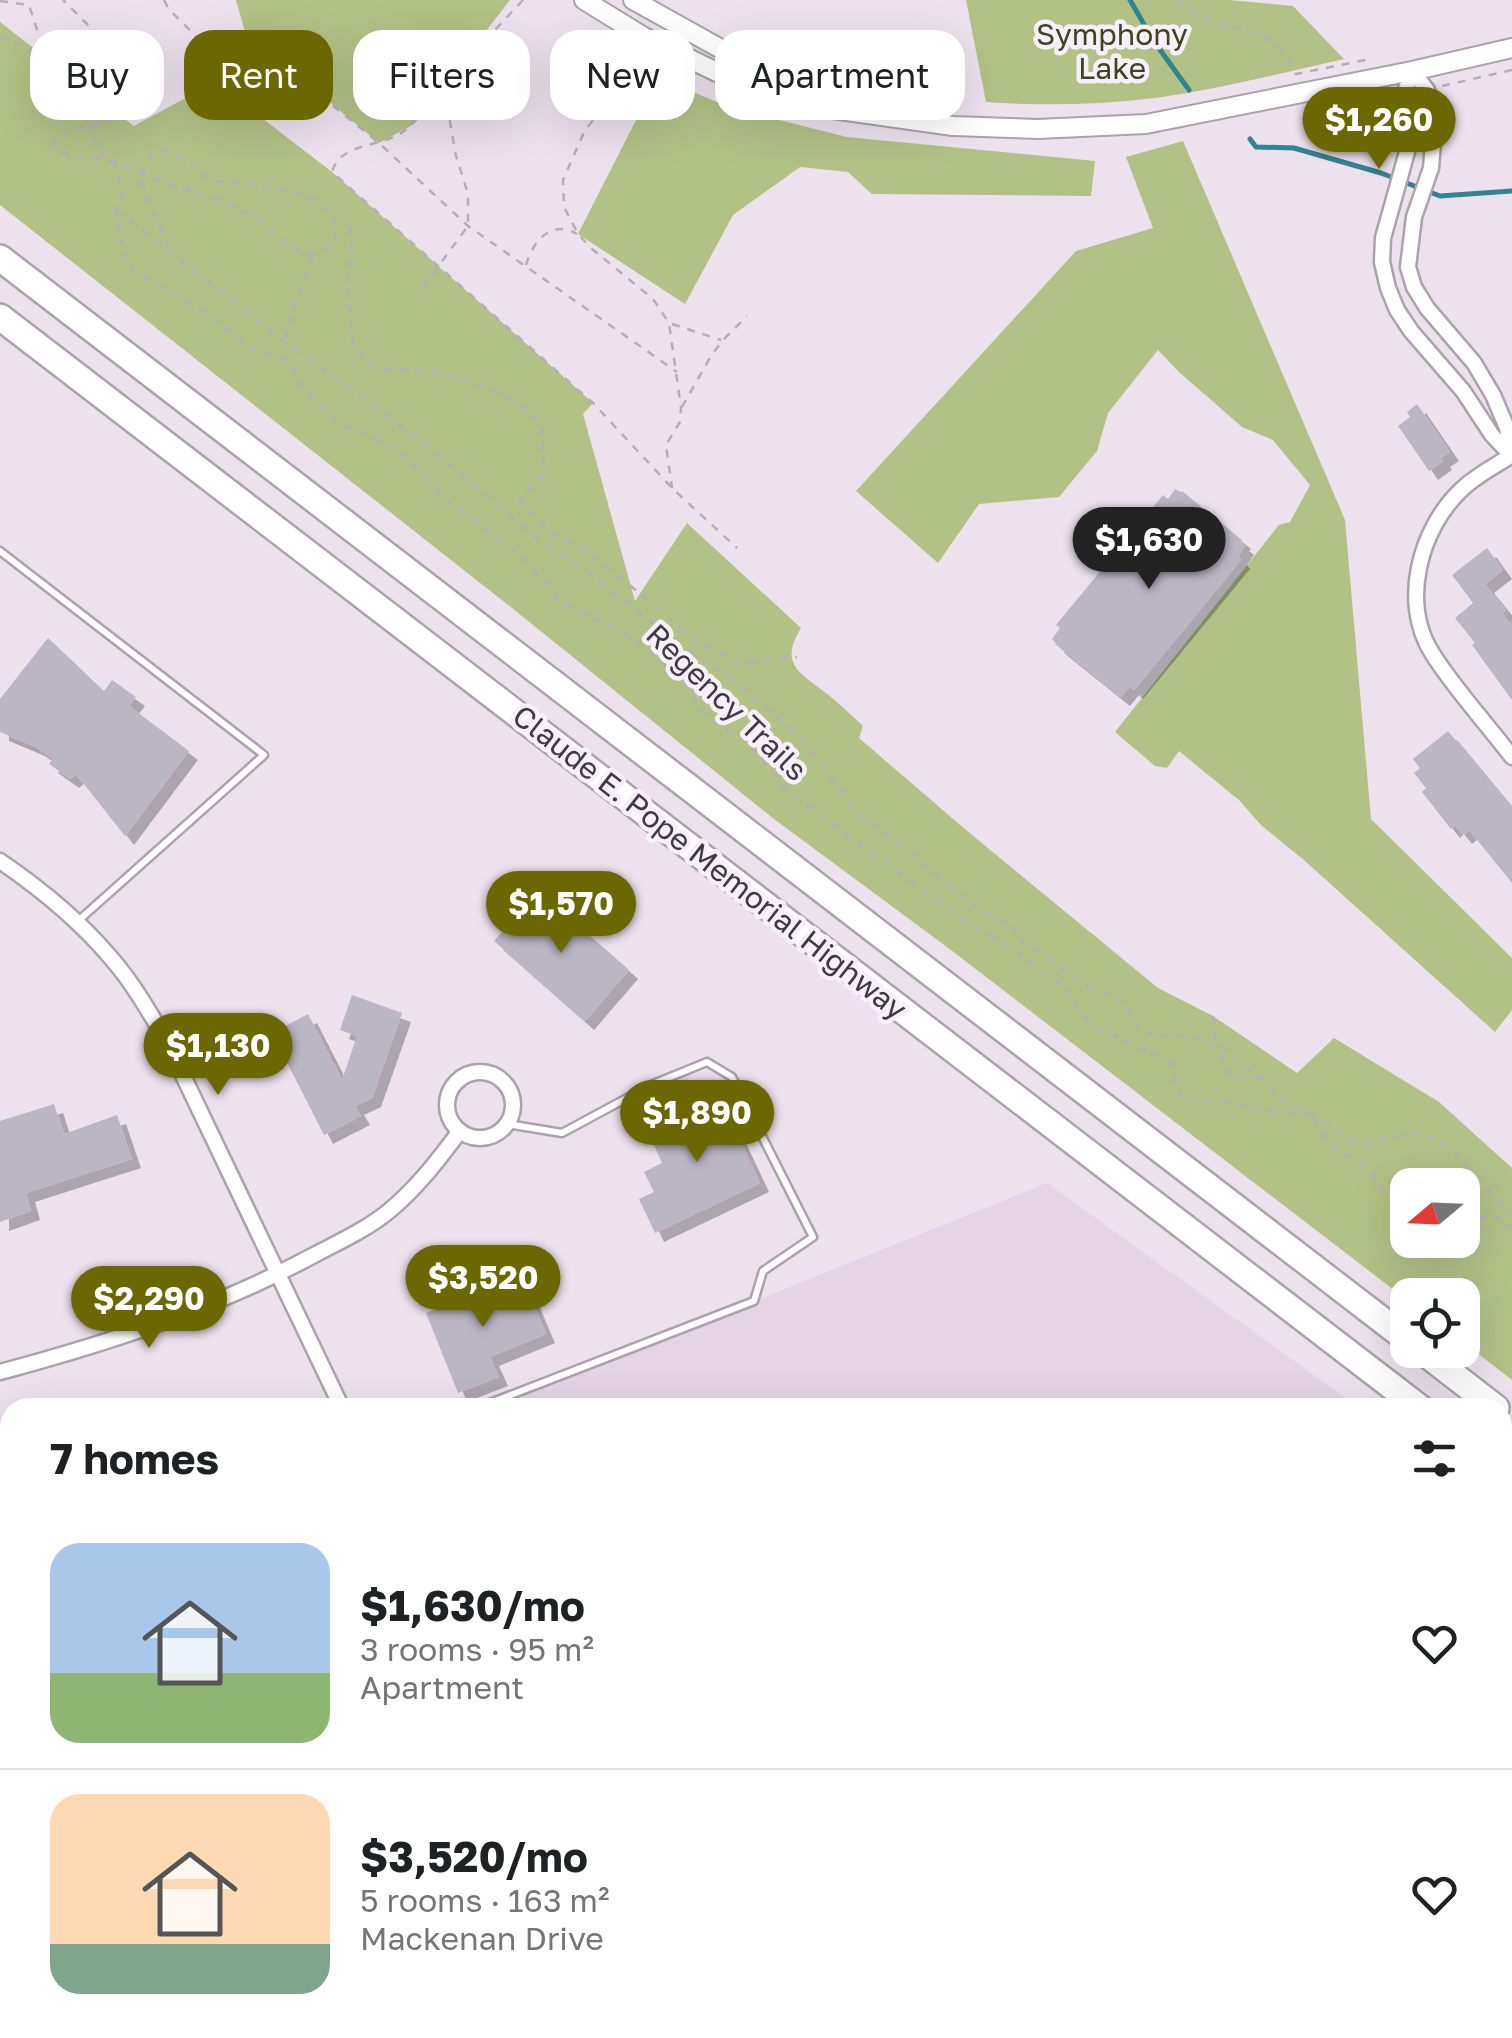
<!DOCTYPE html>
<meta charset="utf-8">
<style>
:root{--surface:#fff;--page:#f2f2f2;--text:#202124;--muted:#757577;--line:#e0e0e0;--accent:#6b6801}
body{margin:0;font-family:"Golos Text",sans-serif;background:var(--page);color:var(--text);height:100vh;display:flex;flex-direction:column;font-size:38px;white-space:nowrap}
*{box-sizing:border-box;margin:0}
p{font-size:32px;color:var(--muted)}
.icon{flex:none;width:55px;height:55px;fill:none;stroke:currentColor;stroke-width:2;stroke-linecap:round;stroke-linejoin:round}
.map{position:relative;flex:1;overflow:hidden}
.details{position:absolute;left:0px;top:1398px;width:1512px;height:642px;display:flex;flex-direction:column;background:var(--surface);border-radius:30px 30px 0 0;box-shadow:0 10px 40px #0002}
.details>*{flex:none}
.banner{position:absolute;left:30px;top:30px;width:1000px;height:90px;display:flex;gap:20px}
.needle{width:65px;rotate:251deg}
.buttons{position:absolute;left:1390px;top:1168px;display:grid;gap:20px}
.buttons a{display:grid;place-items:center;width:90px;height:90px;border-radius:20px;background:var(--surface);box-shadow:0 10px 40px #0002;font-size:50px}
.price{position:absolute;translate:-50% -85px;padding:0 22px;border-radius:35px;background:var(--accent);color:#fff;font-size:32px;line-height:65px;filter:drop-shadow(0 2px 5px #0008)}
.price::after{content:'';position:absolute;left:50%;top:60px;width:30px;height:22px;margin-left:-15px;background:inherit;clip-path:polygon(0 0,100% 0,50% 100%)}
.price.active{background:#222;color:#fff}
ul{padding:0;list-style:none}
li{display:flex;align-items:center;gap:30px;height:250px;padding:0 50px}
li+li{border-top:2px solid var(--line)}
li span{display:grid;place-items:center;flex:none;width:280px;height:200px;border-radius:30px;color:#555}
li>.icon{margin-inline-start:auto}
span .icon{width:120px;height:120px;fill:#fffc;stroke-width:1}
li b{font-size:42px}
h2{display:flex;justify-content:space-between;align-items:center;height:120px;padding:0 50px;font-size:42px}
.chip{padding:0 35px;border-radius:30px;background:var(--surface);box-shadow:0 10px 40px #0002;font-size:35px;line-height:90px}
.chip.active{background:var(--accent);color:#fff}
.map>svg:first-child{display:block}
.built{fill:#e4d4e6}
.green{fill:#b2c186;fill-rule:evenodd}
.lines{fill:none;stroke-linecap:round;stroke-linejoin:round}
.stream{stroke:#32848f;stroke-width:5}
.building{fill:#bbb6c4;filter:url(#shadow)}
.service-casing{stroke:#aca2ad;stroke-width:11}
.minor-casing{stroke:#aca2ad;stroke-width:19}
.tertiary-casing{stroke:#aca2ad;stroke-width:22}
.motorway-casing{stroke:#aca2ad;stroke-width:30}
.path{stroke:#b7aeb8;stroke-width:2.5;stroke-dasharray:8 8;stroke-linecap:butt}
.service{stroke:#fff;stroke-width:6}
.minor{stroke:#fff;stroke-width:14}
.tertiary{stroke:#fff;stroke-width:18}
.motorway{stroke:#fff;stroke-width:25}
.labels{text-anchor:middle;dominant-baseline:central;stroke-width:9;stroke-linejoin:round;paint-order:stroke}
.park-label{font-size:30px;fill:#3c461d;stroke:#f9eefb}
.street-label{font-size:30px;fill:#3e3a3e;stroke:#f9eefb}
</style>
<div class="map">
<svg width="1512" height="2038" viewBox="0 0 1512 2038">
<defs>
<filter id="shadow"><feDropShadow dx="9" dy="9" stdDeviation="0" flood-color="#0004"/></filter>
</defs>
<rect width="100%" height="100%" fill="#ece1ed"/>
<g class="built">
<path d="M1047,1183L1358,1407L490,1408Z"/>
<path d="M1503,1519L1512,1527V2038H443L445,2030H1502Z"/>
</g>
<g class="green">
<path d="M236,0H510L447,81L445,92L435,98L414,124L379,143L245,32Z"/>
<path d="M966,0H1229L1293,6L1344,59C1281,73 1219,89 1155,98C1099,105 1043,106 986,102Z"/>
<path d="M0,22L134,126L215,82L332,172L593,403L583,414L635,601L687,523L801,628C779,664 799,672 826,693C839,703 851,715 863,726L859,738L966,830L1158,988L1213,1016L1297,1073L1334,1038L1439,1102L1512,1168V1380L1463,1342L1462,1295H1408L1407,1300L951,950L774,819L512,608L0,205ZM1408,1185H1462V1240H1408Z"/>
<path d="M658,77L731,108L847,137L1095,161L1091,196L872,194L848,172L800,167L733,215L685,304L578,234Z"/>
<path d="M1183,141L1345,520L1371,819L1512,958V1010L1495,1032L1305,861L1261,825L1240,801L1179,751L1167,768L1155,766L1115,732L1279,525L1290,522L1310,485L1273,440L1242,427L1179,372L1158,350L1108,413L1097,451L1059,497L979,504L938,563L856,491L1076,251L1153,228L1126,157Z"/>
</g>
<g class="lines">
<g class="stream">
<path d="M1130,0L1153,40L1189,90"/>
<path d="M1250,139L1256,147L1294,148L1381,173L1440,196L1512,191"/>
</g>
</g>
<g class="building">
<path d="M1417,404L1450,452L1441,458L1443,461L1429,471L1398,426L1410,417L1407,412Z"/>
<path d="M1175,489L1181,492L1182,491L1242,540L1240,542L1245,546L1238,556L1241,560L1134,690L1130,686L1121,697L1055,644L1056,643L1052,639L1060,628L1056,625L1163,495L1168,499Z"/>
<path d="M1487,548L1503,570L1485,584L1506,610L1502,613L1512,626V700L1472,645L1475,643L1455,618L1473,603L1452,575Z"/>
<path d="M48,638L104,691L112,680L136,697L129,706L189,751L125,836L76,774L70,779L49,764L53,759L36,747L0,732V699Z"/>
<path d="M1448,731L1512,808V883L1469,830L1463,835L1455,825L1451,829L1422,792L1426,788L1414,773L1420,768L1413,759Z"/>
<path d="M538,890L629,970L585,1021L494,941Z"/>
<path d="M352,995L402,1013L372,1098L355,1106L361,1116L324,1135L272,1033L308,1014L342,1080L357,1036L340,1030Z"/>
<path d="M718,1094L760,1183L655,1233L639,1199L654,1192L644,1172L662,1163L654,1145L670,1137L662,1120Z"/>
<path d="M54,1104L64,1134L117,1115L132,1159L26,1193L31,1211L0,1222V1121Z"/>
<path d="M500,1267L513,1298L528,1292L546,1334L490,1357L499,1377L458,1393L426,1313L485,1289L479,1275Z"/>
</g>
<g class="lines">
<defs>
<g id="service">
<path d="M0,551L264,755L78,921"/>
<path d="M477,1408L754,1301L763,1271L813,1237L732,1077L707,1062L653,1084L562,1133L507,1124"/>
<path d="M0,1697L10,1689"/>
<path d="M1502,1790L1512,1798"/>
<path d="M225,2030L227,2038"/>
<path d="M943,2038L946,2030"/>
</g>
<g id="minor">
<path d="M1412,71L1404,95L1408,132L1407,152L1383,238L1382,262L1388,288L1397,310L1411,331L1463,391L1492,435L1512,456"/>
<path d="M1412,71L1427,90L1434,129L1431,168L1414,217L1408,267L1414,287L1427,308L1474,363L1493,395L1507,428L1512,455"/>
<path d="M1512,455C1495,466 1475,476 1461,490C1420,529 1400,602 1432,653C1453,687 1487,724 1512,757"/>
<path d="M0,861C41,889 79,920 111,958C133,983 150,1013 167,1042L342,1408"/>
<circle cx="480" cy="1105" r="33"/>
<path d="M0,1372C109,1343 216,1308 316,1254C341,1241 367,1229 389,1211C417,1188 438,1160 460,1131"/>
<path d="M416,2038L417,2030"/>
</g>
<g id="tertiary">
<path d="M584,0L644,37L719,73L811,106L953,126L1038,129L1146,124L1412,71L1512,48"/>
<path d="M633,0L721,49L810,85L853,106"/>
</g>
<g id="motorway">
<path d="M0,258L1408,1340"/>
<path d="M0,317L1420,1408"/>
<path d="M1421,1350L1496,1408"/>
<path d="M1502,1470L1512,1478"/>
</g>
</defs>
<use href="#service" class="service-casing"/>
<use href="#minor" class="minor-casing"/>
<use href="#tertiary" class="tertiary-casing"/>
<use href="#motorway" class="motorway-casing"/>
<g class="path">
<path d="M164,0L168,8L212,53L260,92L332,105L379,143L468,226L677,372"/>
<path d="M523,0L447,81L445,92C426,103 417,124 398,135C375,147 340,144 332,172L593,403L673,489L737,548"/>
<path d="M1177,0C1191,12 1208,22 1227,26C1242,30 1259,31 1272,42C1283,50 1289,63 1296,74L1370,59"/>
<path d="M0,1L29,5L39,36L60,64L91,67L100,37L63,0"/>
<path d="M0,37L23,45L39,57L73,95L88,103L104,99L121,118L68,131L54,142L57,150L72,156L114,161L160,182L217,199L259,219L289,246L310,256L330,247L336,240L335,225L330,211L308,196L253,184L211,181L192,163L168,150L151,155L140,174L146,195L170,249"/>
<path d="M644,59L585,130L563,180L564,207L578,234L592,249L653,299L669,323L681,408L680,422L666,445L672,488"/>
<path d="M1442,86L1512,70"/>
<path d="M73,95L93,133L99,152L114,161L123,192L116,212L125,259L134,272L202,310L252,349L290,362L305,392L340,424L370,436L396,450L424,475L443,497L524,558L562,604L625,633L678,674L708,719L747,741L787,791L965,921L1013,949L1067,989L1079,1011L1097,1028L1169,1061C1177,1072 1172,1089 1183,1097C1193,1104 1217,1101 1230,1103C1257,1108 1282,1116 1309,1113L1333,1147L1370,1168L1381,1189L1408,1210"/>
<path d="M1377,96L1378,100L1390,98"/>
<path d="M116,212L132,222L285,342L357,393L446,461L539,540L579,565L673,640L730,677L801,738L858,814L890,836L969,902L994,919L1010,924L1020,936L1023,944C1047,951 1060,972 1081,983C1094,990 1113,994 1124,1004C1133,1013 1133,1028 1147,1033C1169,1040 1199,1030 1215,1048C1222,1055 1226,1067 1230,1076L1264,1079"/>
<path d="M350,227L353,258L346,284L350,301L353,345L377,370C423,366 476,379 517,403C525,408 533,417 542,423L544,476L531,486L520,502L557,538L577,546L609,568L698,642L742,664L797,657"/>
<path d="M526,265C533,241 551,219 577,234"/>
<path d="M423,287L468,226V194L456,156L445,94"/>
<path d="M672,324L721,340"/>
<path d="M285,339L290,318L312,261L310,257"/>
<path d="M682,407L711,356L722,341L747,316"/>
<path d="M1213,1016L1216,1039L1233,1059L1264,1079L1283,1102L1309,1113L1354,1142H1373L1408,1134L1435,1138L1456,1154L1482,1185L1512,1214"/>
<path d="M1462,1218L1499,1217L1512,1229"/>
</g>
<use href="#service" class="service"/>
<use href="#minor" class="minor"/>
<use href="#tertiary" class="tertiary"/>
<use href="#motorway" class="motorway"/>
</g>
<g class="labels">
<g class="park-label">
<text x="1112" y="34">Symphony<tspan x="1112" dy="34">Lake</tspan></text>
</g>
<g class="street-label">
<text transform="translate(727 702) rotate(44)">Regency Trails</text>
<text transform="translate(710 862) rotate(38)">Claude E. Pope Memorial Highway</text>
</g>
</g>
</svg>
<div class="buttons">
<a><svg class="needle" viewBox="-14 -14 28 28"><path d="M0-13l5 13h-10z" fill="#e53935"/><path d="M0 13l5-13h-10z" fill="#757577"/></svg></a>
<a><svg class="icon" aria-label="locate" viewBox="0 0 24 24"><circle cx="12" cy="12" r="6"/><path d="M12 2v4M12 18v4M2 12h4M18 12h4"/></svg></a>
</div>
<b class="price" style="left:1379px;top:172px">$1,260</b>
<b class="price active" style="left:1149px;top:592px">$1,630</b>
<b class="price" style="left:561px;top:956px">$1,570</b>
<b class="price" style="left:218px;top:1098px">$1,130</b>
<b class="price" style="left:697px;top:1165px">$1,890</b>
<b class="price" style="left:483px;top:1330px">$3,520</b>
<b class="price" style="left:149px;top:1351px">$2,290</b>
<div class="banner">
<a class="chip">Buy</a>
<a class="chip active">Rent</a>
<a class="chip">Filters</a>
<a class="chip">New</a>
<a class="chip">Apartment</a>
</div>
<section class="details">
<h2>7 homes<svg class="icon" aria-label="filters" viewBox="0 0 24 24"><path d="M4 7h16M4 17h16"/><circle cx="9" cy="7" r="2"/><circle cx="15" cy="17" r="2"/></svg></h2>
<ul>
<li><span style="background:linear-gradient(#a9c7e8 65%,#8fb573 0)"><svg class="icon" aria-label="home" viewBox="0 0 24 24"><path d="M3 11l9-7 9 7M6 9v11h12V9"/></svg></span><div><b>$1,630/mo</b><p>3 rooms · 95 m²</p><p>Apartment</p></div><svg class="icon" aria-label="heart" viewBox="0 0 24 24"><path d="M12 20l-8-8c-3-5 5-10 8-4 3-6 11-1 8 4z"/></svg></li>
<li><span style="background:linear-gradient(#ffd9b3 75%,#7fa58c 0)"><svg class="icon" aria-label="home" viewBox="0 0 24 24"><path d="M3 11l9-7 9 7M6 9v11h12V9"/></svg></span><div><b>$3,520/mo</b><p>5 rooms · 163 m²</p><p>Mackenan Drive</p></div><svg class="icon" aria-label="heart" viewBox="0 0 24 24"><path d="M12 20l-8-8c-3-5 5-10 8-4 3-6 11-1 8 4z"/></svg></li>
</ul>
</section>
</div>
